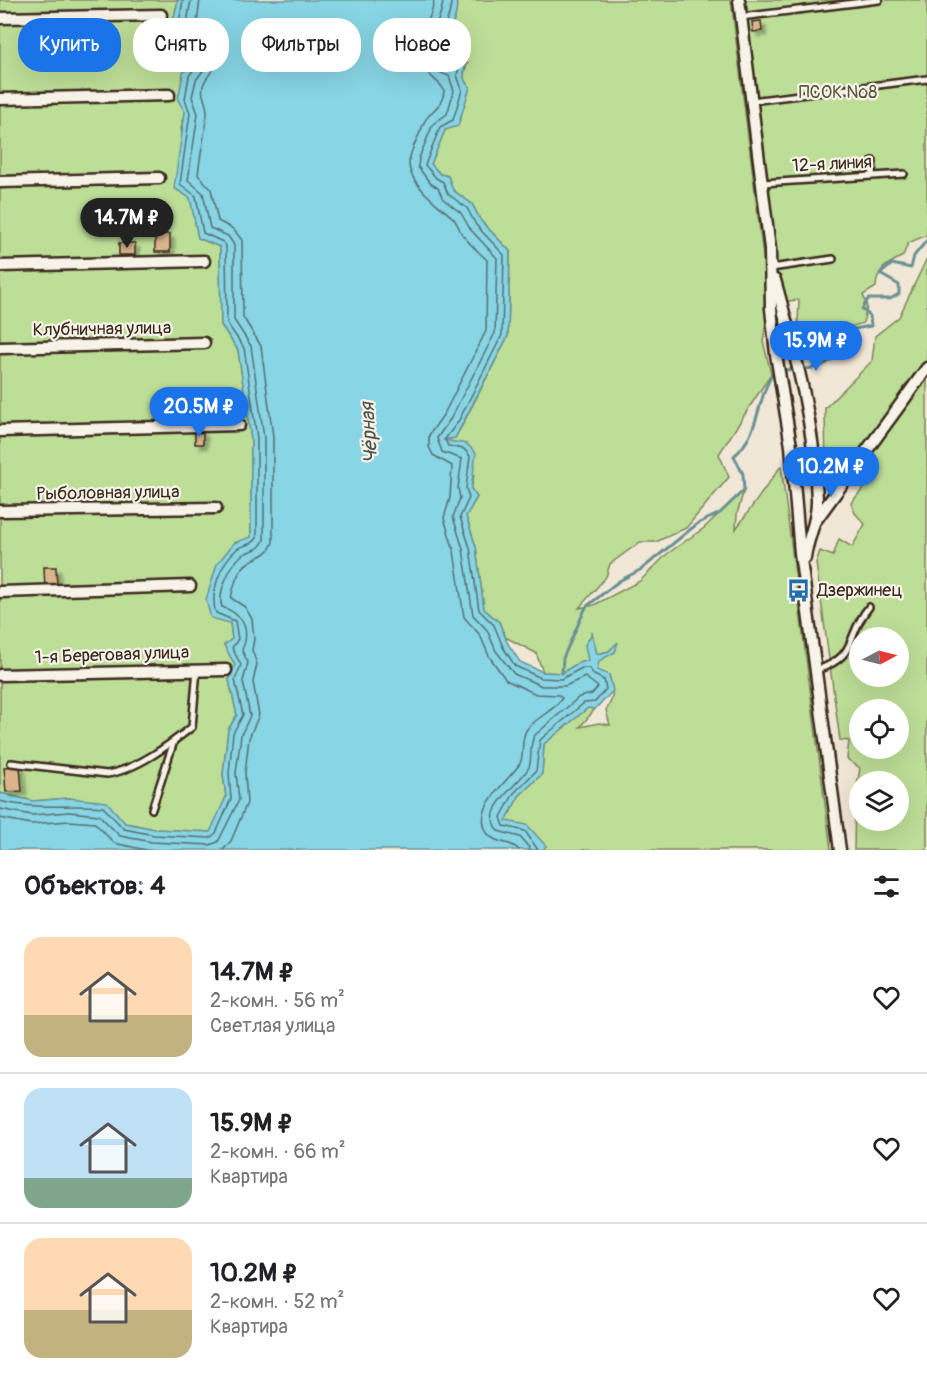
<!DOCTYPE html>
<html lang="ru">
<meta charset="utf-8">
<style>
:root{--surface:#fff;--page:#f2f2f2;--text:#202124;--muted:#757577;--line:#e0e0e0;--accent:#1a73e8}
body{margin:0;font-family:Pangolin,sans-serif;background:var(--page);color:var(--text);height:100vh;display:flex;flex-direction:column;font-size:22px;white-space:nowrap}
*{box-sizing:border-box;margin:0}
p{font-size:20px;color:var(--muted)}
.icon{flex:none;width:33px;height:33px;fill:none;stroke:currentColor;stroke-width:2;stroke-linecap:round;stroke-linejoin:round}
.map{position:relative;height:850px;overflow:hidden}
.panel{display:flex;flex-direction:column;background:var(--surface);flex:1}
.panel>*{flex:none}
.banner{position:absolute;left:18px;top:18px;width:600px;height:54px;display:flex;gap:12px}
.needle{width:39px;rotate:83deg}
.tools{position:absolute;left:849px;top:627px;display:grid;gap:12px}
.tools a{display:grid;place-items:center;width:60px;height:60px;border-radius:50%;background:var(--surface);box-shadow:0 6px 24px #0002;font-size:30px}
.price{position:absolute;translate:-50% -51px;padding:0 14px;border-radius:21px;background:var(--accent);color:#fff;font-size:20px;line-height:39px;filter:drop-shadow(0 2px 3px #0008)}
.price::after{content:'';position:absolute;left:50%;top:36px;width:18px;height:14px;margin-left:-9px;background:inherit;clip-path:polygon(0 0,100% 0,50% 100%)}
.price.selected{background:#222;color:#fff}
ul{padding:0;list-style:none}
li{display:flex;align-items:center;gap:18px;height:150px;padding:0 24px}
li+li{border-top:2px solid var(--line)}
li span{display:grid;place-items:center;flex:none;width:168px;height:120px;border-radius:18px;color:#555}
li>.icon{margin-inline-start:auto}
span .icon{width:72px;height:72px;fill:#fffc;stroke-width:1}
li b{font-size:26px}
h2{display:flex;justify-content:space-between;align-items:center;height:72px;padding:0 24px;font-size:26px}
.chip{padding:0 21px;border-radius:24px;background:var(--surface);box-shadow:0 6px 24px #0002;font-size:21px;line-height:54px}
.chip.selected{background:var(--accent);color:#fff}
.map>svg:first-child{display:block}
.green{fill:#bdde97;stroke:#7c845a;stroke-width:1.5;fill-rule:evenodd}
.water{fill:#87d5e5;stroke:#699195;stroke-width:1.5}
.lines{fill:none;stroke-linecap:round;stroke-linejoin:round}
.shore{stroke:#596e6e;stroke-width:1.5}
.stream{stroke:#699195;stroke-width:3}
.building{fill:#dab58c;stroke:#3b2a1e;stroke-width:1.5;filter:url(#shadow)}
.lane-casing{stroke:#3b2a1e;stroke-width:10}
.street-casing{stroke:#3b2a1e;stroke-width:15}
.lane{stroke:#f7f3e8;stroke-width:5}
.street{stroke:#f7f3e8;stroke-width:10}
.labels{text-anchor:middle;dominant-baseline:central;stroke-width:4.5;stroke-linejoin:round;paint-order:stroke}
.park-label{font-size:18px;fill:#5c573c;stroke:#f7f3e8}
.street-label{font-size:18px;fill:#3b2a1e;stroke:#f7f3e8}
.poi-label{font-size:18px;fill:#3b2a1e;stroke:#f7f3e8;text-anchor:start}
.water-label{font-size:20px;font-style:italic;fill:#4e5550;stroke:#f7f3e8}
</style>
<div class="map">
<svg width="927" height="850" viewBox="0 0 927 850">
<defs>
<filter id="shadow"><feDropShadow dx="4.5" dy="4.5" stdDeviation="1.5" flood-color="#0004"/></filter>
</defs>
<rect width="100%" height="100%" fill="#f1e7d6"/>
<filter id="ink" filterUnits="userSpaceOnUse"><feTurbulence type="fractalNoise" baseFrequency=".0167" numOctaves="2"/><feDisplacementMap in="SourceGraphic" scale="12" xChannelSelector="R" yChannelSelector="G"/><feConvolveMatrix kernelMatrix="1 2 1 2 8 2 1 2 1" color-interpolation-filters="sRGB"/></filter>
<g filter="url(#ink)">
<g class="green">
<path d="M0,0H178L171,30L202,49L181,128L198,238L220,247L221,325L238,350L251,439V537L230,623L232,639L224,645L235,665L229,680L237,715L228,730L223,774L226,797L211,832L155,829L125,823L69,798L33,801L0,793Z"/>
<path d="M456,0H731L769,304L763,341L771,374L719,454L729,477L686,528L656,542H640L610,564L606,577L579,608L594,605L640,581L667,554L704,528L744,490L737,514L736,529L781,466L831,850H543L545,846L505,821L519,796L542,774L544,744L588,708L595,709L580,727L599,723L610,725L606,710C615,698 613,690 609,675L597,670L598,661L615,652L617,644L609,651L597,654L592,634L588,662L581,661L562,673L543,672L536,653L505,637L499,622L484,609L476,547L466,516L477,497L471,489L474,475L440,440L455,438L463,424L508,336L510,251L481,221L472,204L453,190L448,176L440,174L431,164L445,130L458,125L470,87C461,79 463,74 468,63L446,62L441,54C444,37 460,19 456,0Z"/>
<path d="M735,0H927V235L908,243L903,256C888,264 877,268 876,287L863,295L867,307L863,323L843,329L836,344L810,356L798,322L799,300L778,302Z"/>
<path d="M927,258V850H854L855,798L860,768L847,759L849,741L840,740L816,563L820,551L833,556L839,539L852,547L865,524L855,513L851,503L866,485L853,454L841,477L826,479L825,408L872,361L875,336L899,317ZM860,638H898V676H860ZM860,710H898V748H860ZM860,782H898V820H860Z"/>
</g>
<path class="water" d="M178,0H456C460,19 444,37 441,54L446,62L465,52C469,68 457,76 470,87L458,126L445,130L431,164L440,174L448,176L453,190L472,204L481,221L510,251L508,336L455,438L443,440L467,444L476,453L471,489L477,497L466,516L476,547L484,609L499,622L508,644L520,662L543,672L562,673L581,661H588L585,645L592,633L597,654L609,651L618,642L615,652L599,661L597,670L609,675L613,691L595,709L588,708L544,744L542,774L519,796L506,821L527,825L546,846L543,850H0V793L33,801L69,798L107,802L125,823L155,829L210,832L226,797L223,774L228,730L237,715L229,680L235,665L224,645L232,639L230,623L211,618L206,600L217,564L234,543L251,537V439L238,350L221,325L220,247L198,238L190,198L174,188L185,112L178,100L183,73L202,49L180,43L171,30Z"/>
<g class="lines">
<g class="shore">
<path d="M200,0L197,23L217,33C234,55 213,65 204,83C199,95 208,103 207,114C205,135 200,155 198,175L211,189L218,221L233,229L242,240L243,317L261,346L273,437V542C268,557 259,555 248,563C237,570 234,586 231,598L245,607L252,619L254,639L252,650L257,664L253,682L259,715L249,738L245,773L247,803L231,841L223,850"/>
<path d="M434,0C433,21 413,39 419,61C423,73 444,84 444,91C443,108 428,111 423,125C419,137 409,151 409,163C408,183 440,206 453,218C457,222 459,229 462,234C469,244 479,252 487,260L486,331L444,414L429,435V447L433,455L452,466L450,498L444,518L454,551L464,617L480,635L489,656L506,680L536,694L559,695L562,698C554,711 537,717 527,729C519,740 526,755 519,765C507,782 472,808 487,833C496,845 511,840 519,850"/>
<path d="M443,0C443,28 404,62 449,76L454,91L447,114L433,124L419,158L418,167L430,183L438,188L443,199L461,213L470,229L497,258L495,333L451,418L437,438L442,452L462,459L458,488L460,498L453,517L463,549L473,615L487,630L496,651L514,674L542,686H565L585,677L598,687L592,694L579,697L535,735C528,745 533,757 529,767C522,783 479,808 498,831L520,837L531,850"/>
<path d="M451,0C452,20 436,36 435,55L444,67L460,63L457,75L462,90L453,120L440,127L425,165L436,178L443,182L448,194L467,208L476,225L504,255L502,335L458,422L445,439L448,446L464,449L470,456L466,488L469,498L460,517L470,548L479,610L494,625L503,647L515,666L541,678L561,679L582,668H589L594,675L604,680L606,689L595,702L584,703L540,740L536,771L514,793L501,817L504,826L525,831L538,850"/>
<path d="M0,801C34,810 68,804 103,807L124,829L154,835L210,838L216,833L231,799L229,773L233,733L243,715L235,680L241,665L232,648L238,639L235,621L216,613C209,594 221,562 237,549C244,544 252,546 257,538V438L244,348L227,323L226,246L223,242L203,233L196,196L180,184L190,113L185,99L189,76L207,50L203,44L184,38L178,29L183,0"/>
<path d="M0,809L32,815L69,812L99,815L120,836L152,842L210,845L218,842L239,800L236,773L241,735L250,716L243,681L248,663L242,650C251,629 243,614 222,607C217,593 230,565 242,555C251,549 259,552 264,540V438L251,346L234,320V245L228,236L210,228L203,193L188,180L198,114L192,97L196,80L212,59L215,51L209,39L186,28L191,0"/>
<path d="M0,818L31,824L69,821L95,823L114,843L146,850"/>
</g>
<g class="stream">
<path d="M782,370C827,369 830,367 854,329L871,326L870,316L862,309L868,299H890L899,294V285L880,274L892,264L911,268L914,256L927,240"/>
<path d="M562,673L563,658L586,607L619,581L642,569L697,524L720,513L744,490L743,474L734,456C761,433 756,397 775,370"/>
</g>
</g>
<g class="building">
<path d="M761,21L762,31L753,32L752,22Z"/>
<rect x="155" y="234" width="15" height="18"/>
<rect x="119" y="243" width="16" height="12"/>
<rect x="195" y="432" width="8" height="12"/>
<path d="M44,567H56L57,588L45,589Z"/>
<path d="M20,766L22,791L6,792L4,767Z"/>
</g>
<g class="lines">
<defs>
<g id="lane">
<path d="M741,17L879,0"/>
<path d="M751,101L927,79"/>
<path d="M872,176L873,161"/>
<path d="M762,183L904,174"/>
<path d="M771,268L833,259"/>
<path d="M817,670C859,656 845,636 869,607"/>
<path d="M11,763L107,774C136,770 169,745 192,727L197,669"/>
<path d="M152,809L174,741"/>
</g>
<g id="street">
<path d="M739,0L770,249L771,309L776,354L791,446L800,553L840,850"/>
<path d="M0,18L161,15"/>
<path d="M0,99L169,95"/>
<path d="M0,182L159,178"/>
<path d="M0,266L204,261"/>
<path d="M775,280C795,353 815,423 817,500C818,521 807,538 805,558"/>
<path d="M0,348L204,343"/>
<path d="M0,431L239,425"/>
<path d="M0,511L216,508"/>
<path d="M816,520L927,368"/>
<path d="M0,592L190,586"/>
<path d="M0,675L226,670"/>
</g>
</defs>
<use href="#lane" class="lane-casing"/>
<use href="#street" class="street-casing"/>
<use href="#lane" class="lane"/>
<use href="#street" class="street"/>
</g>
</g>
<defs>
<symbol id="bus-bare" viewBox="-9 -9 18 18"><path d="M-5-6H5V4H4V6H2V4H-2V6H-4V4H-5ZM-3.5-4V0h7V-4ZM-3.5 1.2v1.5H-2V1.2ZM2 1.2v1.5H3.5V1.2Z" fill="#1f6fb2" stroke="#f7f3e8" stroke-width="2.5" paint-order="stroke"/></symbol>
</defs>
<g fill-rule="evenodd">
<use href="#bus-bare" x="782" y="574" width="33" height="33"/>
</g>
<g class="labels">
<g class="park-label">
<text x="838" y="92">ПСОК №8</text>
</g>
<g class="street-label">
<text transform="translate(832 164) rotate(-3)">12-я линия</text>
<text transform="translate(102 329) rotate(-1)">Клубничная улица</text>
<text transform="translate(108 493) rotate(-1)">Рыболовная улица</text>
<text transform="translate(112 655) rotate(-2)">1-я Береговая улица</text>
</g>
<g class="poi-label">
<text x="817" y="590">Дзержинец</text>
</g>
<g class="water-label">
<text transform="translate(369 433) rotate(-94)">Чёрная</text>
</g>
</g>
</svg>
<div class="tools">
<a><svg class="needle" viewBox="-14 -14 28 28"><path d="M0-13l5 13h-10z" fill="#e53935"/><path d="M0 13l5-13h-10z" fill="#757577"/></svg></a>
<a><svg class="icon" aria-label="locate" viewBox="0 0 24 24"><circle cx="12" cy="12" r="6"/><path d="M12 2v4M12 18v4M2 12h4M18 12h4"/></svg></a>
<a><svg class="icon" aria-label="layers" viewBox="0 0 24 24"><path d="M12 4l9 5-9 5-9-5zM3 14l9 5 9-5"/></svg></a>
</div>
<b class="price selected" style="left:127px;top:249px">14.7M ₽</b>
<b class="price" style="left:816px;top:372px">15.9M ₽</b>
<b class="price" style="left:199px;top:438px">20.5M ₽</b>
<b class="price" style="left:831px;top:498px">10.2M ₽</b>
<div class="banner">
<a class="chip selected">Купить</a>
<a class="chip">Снять</a>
<a class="chip">Фильтры</a>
<a class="chip">Новое</a>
</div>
</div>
<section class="panel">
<h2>Объектов: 4<svg class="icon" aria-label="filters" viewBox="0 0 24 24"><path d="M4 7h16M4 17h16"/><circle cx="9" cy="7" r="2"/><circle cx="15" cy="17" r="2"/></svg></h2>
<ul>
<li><span style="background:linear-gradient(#ffd9b3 65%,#c2b280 0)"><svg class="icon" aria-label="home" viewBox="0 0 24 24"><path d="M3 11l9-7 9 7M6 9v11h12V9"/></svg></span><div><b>14.7M ₽</b><p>2-комн. · 56 m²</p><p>Светлая улица</p></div><svg class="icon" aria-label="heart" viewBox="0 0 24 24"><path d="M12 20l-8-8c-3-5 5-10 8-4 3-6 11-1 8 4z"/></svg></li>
<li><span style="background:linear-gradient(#bfe0f5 75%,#7fa58c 0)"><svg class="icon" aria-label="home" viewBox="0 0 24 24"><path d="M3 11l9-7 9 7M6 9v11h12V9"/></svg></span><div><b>15.9M ₽</b><p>2-комн. · 66 m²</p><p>Квартира</p></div><svg class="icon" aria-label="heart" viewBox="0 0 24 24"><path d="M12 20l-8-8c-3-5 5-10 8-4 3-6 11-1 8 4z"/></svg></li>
<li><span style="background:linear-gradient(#ffd9b3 60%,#c2b280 0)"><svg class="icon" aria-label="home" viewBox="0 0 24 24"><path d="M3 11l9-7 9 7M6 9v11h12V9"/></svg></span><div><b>10.2M ₽</b><p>2-комн. · 52 m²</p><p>Квартира</p></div><svg class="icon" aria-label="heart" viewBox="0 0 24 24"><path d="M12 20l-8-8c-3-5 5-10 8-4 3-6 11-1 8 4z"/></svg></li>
</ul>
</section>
